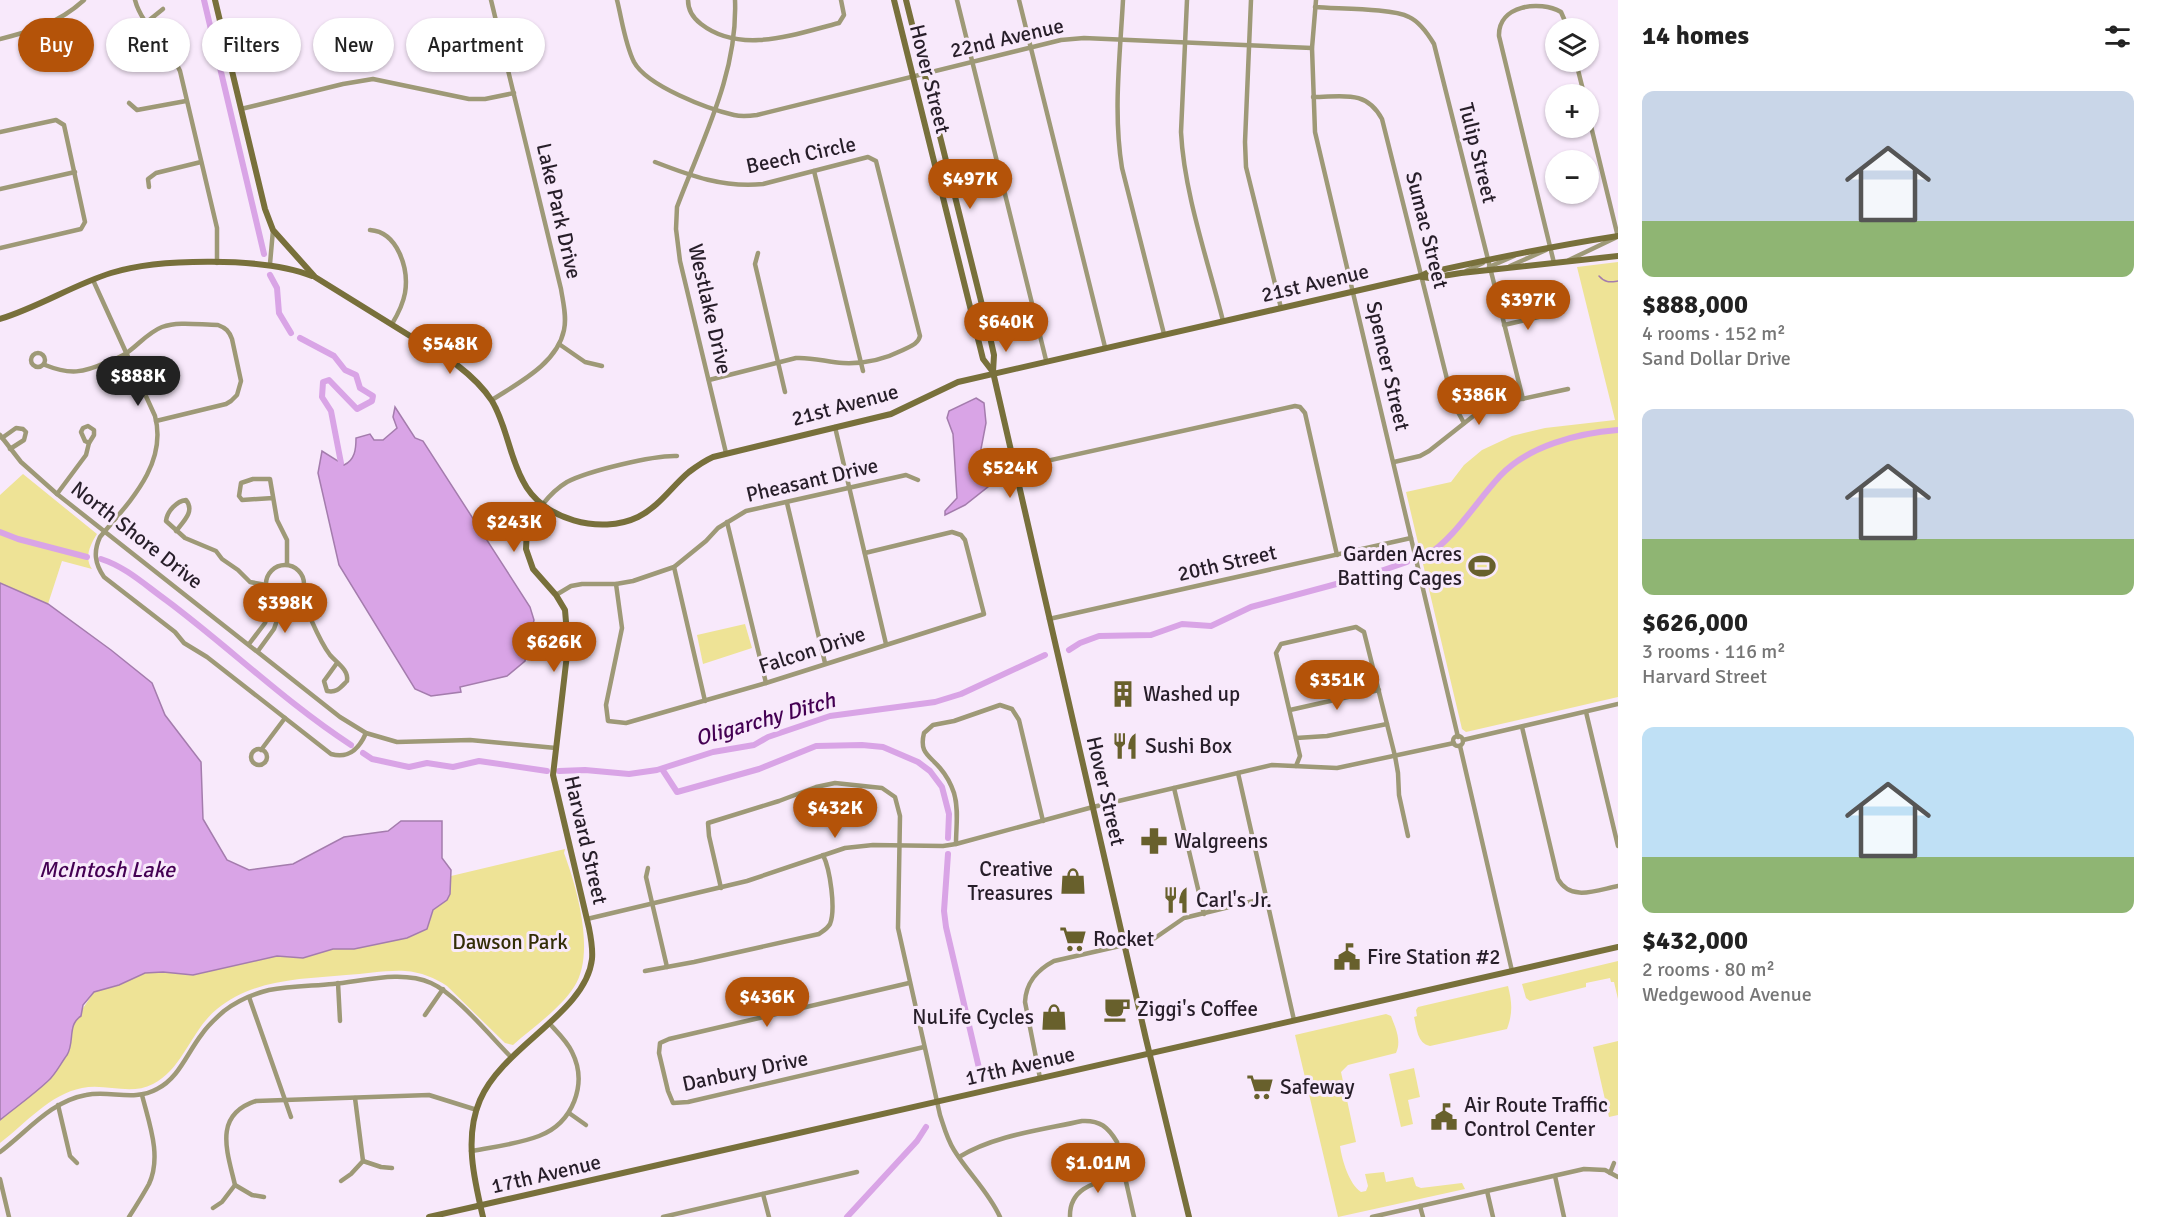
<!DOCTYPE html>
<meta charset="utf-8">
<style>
:root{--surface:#fff;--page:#f6f6f6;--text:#222;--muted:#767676;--accent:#b45309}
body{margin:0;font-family:Signika,sans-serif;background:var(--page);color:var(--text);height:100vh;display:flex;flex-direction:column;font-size:22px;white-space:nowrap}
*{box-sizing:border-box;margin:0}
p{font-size:20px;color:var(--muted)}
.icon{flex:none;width:33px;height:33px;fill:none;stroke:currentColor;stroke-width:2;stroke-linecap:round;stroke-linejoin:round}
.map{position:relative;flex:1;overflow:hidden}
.details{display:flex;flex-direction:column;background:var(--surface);width:540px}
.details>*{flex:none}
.guide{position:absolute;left:18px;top:18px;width:570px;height:54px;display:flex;gap:12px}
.buttons{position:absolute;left:1545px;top:18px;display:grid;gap:12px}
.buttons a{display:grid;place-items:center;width:54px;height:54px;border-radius:50%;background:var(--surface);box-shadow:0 2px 4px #0004;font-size:30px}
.price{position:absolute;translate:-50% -51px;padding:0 14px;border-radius:21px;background:var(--accent);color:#fff;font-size:20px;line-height:39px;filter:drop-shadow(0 2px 3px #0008)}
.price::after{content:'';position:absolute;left:50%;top:36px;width:18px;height:14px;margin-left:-9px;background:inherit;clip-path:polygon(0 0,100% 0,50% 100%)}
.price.selected{background:#222;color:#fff}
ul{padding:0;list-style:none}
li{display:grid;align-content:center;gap:12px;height:318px;padding:0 24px}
li span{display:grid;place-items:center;height:186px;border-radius:12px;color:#555}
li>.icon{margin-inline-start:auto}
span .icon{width:108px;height:108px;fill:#fffc;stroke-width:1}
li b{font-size:26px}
h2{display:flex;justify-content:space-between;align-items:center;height:72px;padding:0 24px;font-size:26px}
.pill{padding:0 21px;border-radius:27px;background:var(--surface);box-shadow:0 2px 4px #0004;font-size:21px;line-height:54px}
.pill.selected{background:var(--accent);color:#fff}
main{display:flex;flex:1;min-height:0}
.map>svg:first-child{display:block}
.green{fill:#eee396}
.water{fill:#d9a4e6;stroke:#a47cad;stroke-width:1.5}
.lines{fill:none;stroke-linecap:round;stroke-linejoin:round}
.stream{stroke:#a47cad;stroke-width:1.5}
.canal{stroke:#d9a4e6;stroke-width:6}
.street{stroke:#9e9977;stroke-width:4.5}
.secondary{stroke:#78703b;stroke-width:6}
.labels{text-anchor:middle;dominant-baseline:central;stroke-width:6;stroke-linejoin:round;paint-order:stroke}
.street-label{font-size:21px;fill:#271e29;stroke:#f8e9fb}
.poi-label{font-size:21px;fill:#271e29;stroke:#f8e9fb;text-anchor:start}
.park-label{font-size:21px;fill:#332d06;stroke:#f8e9fb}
.water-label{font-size:22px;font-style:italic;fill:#440053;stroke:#f8e9fb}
</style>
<main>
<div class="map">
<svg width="1618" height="1217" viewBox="0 0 1618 1217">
<rect width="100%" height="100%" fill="#f8e9fb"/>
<g class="green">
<path d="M1618,262V697L1466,732L1462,729L1406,492L1451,482L1464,465L1482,450L1512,436L1545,428L1615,420L1577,267Z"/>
<path d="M23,474L97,534C90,545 84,558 92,569L62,561L48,604L0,583V495Z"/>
<path d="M745,624L752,648L703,664L697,635Z"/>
<path d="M565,849L564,853C577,888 596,954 574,987C559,1010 533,1027 513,1045L505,1043L447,986C435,978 421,972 405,971C386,970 366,974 346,975C301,979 254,979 217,1009C191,1030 183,1069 153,1084C130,1096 106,1083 82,1088C50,1094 25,1124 0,1143V1120L49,1081L70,1048L72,1028L75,1020L94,992L119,985L145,973L163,972L193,975L277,956L303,958L333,949H354L407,938L427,929L433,910L450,894L451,876Z"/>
<path d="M1618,961V999L1614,982H1611L1610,978L1586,983V987L1530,1001L1526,998L1522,984Z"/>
<path d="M1508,986C1512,1002 1513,1013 1507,1029L1430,1046C1417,1043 1417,1029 1414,1017L1417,1016L1416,1010L1418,1007Z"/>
<path d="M1386,1014L1391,1016C1395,1027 1402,1040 1396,1053L1348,1065L1341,1072L1356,1142L1340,1146C1342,1160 1349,1184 1361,1192L1366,1191L1368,1186L1365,1174L1384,1172L1386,1182L1413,1177L1416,1186L1421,1188L1462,1183L1465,1189L1338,1217L1295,1035Z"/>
<path d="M1618,1041V1115L1609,1117L1593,1047Z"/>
<path d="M1414,1068L1420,1097L1408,1100L1413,1124L1401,1127L1389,1074Z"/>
</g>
<g class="water">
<path d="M976,398L984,403L986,423L981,449L990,480L989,486L965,505L945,515V511L957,498L953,434L947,418L949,411Z"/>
<path d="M395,407L415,438L423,441L530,607L534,620L525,661L507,676L460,687L461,692L431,696L415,689L339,565L318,473L322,451L344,465C355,460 356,449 356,438L370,434L374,440H383L397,428L393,417Z"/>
<path d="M0,583L48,604L111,650L152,683L165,715L201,762L203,819L227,860L249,870L293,864L344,837L388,831L401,821H442V858L451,870L450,894L447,900L433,910L427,929L407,938L354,949H333L303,958L277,956L193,975L163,972L145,973L119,985L94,992L83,1005L81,1016C67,1025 75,1042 67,1055C61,1063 55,1075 48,1081C33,1095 16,1107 0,1120Z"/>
</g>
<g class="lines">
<path class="stream" d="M1599,276C1605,283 1610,282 1618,281"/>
<g class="canal">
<path d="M204,0L264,254"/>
<path d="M270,275L277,288L279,313L291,333"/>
<path d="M300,338L334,356L345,370L356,375L360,388L373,396L372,401L357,409L329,380L323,382L322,397L331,411L341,463"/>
<path d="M0,532L18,539L87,557"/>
<path d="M1425,557C1456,537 1475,503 1500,476C1528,446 1578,433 1618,430"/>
<path d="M101,559C126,567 145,585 166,600C229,647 285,702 351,745"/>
<path d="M1069,650L1080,643L1099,636L1151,635L1182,624L1211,626L1251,607L1366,576L1407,562"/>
<path d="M363,753L372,759L409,767L427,763L453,767L479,761L547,771"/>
<path d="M662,769L677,792L759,769L816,746L862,745L883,747L918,762L930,771L942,787L949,814L948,838"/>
<path d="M559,771L585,770L629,774L657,770L713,752L754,745L768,737L830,716L935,702L961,694L1045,655"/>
<path d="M948,854L944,911L946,927L979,1068"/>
<path d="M847,1217L917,1141L926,1127"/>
</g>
<g class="street">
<path d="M135,0C142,27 169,45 180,71L217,228V263"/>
<path d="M491,0L561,289C563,302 567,317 564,330C557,364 518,383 492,400"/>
<path d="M617,0C622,20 625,44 634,62C647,86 708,109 734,115C742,117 750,116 757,115L1061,40L1084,38L1312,48"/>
<path d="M688,0C688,10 693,18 701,24C741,55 795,34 839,23L844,15L841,0"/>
<path d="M957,0L1046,360"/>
<path d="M1019,0L1105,347"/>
<path d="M1123,0C1120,56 1113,113 1122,168L1164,334"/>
<path d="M1187,0L1181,132C1184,193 1208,261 1223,321"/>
<path d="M1251,0L1245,142L1246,167L1281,308"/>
<path d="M1316,0L1312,48L1315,132L1458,737"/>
<path d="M1315,7C1337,9 1392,8 1409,17C1420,22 1428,34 1434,44L1523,399"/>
<path d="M46,26L54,42"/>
<path d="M132,34L163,9"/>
<path d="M0,39C32,31 59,23 84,0"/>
<path d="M1576,62L1584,94"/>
<path d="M1313,97C1342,97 1366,89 1382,119L1453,403L1464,423"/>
<path d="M129,103L137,110L186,101"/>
<path d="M241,109L343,84L373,79L469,99H485L514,93"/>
<path d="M1588,114L1618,237"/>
<path d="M0,132L56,120L64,125L85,222L81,229L0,248"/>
<path d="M655,162C691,176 724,188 763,184L868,157L876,161L920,336C918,344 911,346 903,350C885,359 863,364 843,363C827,362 812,357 796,358L709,380"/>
<path d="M814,171L863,371"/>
<path d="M149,187L148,179L156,173L201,162"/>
<path d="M0,189L75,172"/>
<path d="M370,230C398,232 409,269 405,293C403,304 398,314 392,324"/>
<path d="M758,253L755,264L785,392"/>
<path d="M1569,260L1615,238"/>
<path d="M1554,263L1499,36C1498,5 1540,0 1561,12L1568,28"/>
<path d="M270,264L273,230"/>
<path d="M1510,266L1546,250"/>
<path d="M1489,267L1514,256"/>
<path d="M1466,271L1483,263"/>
<path d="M93,280L155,416C168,465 128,503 100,537C93,552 95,564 104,577L175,632L184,643L207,657L331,754C349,759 359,749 366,733"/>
<path d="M1504,325L1547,315"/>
<path d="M559,344L585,362L602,366"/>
<circle cx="38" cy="360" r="7"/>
<path d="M45,365C70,375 83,373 107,362C114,359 122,357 128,352C139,344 149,332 162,327C179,321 200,325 218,325C226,328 229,331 232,339L241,381L237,395L231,401L226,404L156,421"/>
<path d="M88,426L94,430V435L89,443L85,441L81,432L83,428Z"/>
<path d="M835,427L886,644"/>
<path d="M0,435L21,462L57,494L340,717L366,733L397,742L470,740L556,748"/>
<path d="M2,438L16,428L23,429L26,432L24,440L10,449"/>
<path d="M726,453L680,261L676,229L677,207C702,140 738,74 735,0"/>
<path d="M1394,462L1420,456L1429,451L1481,410L1489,406L1568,389"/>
<path d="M1015,468L1295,406L1300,407L1305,413L1337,555"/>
<path d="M57,494L86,455L89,443"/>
<path d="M273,498L242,500L239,496L241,483L253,479H270L277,520L287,540V564"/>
<path d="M787,503L825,663"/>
<path d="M543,504C550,495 557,488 567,482C588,471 654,455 677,456"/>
<path d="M727,522L766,683"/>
<path d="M176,531C184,521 195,511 186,500C177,501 167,511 166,521L185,538L216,551L222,559L238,570L250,582L266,585"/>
<circle cx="285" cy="584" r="19"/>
<path d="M674,567L705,701"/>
<path d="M616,584L622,628L606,705L608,721L626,723L766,683L984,614L965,540L961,535L952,532L865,553"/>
<path d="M556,595L571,586L582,584H616L633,581L674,567L706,541L718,528L746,511L906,475L918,480"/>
<path d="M300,597C311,616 317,638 330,655C337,663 349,670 347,681C340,688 337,693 327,691L324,681L337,663"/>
<path d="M1049,619L1411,538"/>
<path d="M249,644L265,623L273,598"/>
<path d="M258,651L274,629L283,603"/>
<path d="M1290,710L1379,690"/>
<path d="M1586,712L1618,846"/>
<path d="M1522,727L1558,879C1571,902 1597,890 1618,886"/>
<circle cx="1458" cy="741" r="5"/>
<path d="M1296,738L1327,736L1387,724"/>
<path d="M1463,740L1618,704"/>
<path d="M1460,746L1512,971"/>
<circle cx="259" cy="757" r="8"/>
<path d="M261,750L285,718"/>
<path d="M1296,766L1300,756L1276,653L1281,644L1356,627L1364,632L1395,756L1398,773L1399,795L1408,836"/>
<path d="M1238,773L1294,1020"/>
<path d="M1174,788L1204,914"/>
<path d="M956,844C956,827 959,809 954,793C951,784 946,775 940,768C929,755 919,753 924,733L933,725L954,721L1000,705L1012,709L1019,720L1043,821"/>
<path d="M648,868L646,877L667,967"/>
<path d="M721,888L709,836L708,823L779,801L816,787L835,783L882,788L895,797L900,816L898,928L940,1115C944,1127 947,1139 954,1150C968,1173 989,1192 1000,1217"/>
<path d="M587,919L747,881L845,848L873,845L943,846L956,844L1093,807L1272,765L1337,768L1454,743"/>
<path d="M645,971L694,962L819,934C823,931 827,929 830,924C836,909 830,869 823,855"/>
<path d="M338,983L340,1021"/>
<path d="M909,983L669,1039L660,1043L659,1053L668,1091L673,1103L688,1102L924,1047"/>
<path d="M249,997L291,1117"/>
<path d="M425,1015L443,989"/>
<path d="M1040,1078L1025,1002C1026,982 1037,970 1054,961L1155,938L1184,918L1266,898"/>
<path d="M58,1105L70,1156L77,1163"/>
<path d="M569,1113L586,1125"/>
<path d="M471,1151C494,1147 518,1144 539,1136C573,1123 588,1084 572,1052C567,1041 557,1032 549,1023"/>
<path d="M0,1152C27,1132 51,1101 86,1095C110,1090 134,1102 157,1089C179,1078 187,1053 202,1034C208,1025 216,1018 224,1011C237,1001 253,994 269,990C290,986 312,986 333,984C364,981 402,970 431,983C456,994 491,1037 511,1057"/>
<path d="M959,1157C995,1135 1042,1130 1082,1121C1100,1120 1108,1127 1117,1142L1134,1217"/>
<path d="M363,1161L381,1167L392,1168"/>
<path d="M1610,1173L1614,1163"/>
<path d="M1555,1176L1564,1217"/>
<path d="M0,1179L9,1217"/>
<path d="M341,1181L351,1174L363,1161L355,1098"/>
<path d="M235,1185L252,1195L264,1197"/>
<path d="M1487,1191L1493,1217"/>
<path d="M763,1194L769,1217"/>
<path d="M1420,1206L1423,1217"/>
<path d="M213,1208L222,1202L235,1185C227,1151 213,1115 256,1101L429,1095L477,1110"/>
<path d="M129,1217C136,1206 143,1195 149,1184C162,1156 149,1123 142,1095"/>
<path d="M663,1217L857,1172"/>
<path d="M1070,1217C1069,1185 1100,1182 1124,1175"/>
<path d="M1372,1217L1584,1169L1605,1170L1618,1177"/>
</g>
<g class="secondary">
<path d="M215,0L265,209L273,230L315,277L457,365C470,375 483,387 492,401C507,426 509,456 523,481C542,520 601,535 638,517C660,506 672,486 689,472C697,466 704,461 713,457L891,414L958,382L1421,276L1427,273C1490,259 1554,246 1618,236"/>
<path d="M894,0L983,359L993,372"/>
<path d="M906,0L990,337L994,355L993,372L1146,1039L1189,1217"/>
<path d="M1422,277L1430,278L1461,273L1618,256"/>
<path d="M0,319C39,307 73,285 111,273C159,258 265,257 312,276"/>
<path d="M429,1217L1618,947"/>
<path d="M483,1217C474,1179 464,1137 480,1100C503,1046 586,1013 592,959C593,948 591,938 589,928L553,775L568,646L565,610L556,595L533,569L526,549L527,528L532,517L543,504"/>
</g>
</g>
<defs>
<symbol id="stadium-bare" viewBox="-9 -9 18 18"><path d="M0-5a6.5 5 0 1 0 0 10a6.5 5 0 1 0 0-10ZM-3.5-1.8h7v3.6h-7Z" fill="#68602c" stroke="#f8e9fb" stroke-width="2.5" paint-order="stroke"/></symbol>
<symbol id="building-bare" viewBox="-9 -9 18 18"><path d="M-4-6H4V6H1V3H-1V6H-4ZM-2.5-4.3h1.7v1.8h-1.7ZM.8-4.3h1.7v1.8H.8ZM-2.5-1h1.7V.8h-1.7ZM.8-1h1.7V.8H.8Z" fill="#68602c" stroke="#f8e9fb" stroke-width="2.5" paint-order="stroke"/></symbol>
<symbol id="restaurant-bare" viewBox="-9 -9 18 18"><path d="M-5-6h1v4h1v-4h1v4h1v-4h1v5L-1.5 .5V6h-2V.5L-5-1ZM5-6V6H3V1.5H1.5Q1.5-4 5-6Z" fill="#68602c" stroke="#f8e9fb" stroke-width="2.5" paint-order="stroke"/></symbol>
<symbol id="pharmacy-bare" viewBox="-9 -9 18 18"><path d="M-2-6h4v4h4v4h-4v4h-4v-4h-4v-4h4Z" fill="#68602c" stroke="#f8e9fb" stroke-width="2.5" paint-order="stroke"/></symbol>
<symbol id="shop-bare" viewBox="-9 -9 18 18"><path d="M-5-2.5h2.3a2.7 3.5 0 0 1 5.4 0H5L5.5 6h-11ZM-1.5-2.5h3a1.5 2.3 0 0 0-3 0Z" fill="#68602c" stroke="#f8e9fb" stroke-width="2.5" paint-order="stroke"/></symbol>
<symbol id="supermarket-bare" viewBox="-9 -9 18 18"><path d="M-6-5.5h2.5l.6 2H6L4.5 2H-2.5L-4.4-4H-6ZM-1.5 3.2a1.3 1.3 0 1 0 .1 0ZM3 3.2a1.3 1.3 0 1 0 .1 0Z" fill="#68602c" stroke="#f8e9fb" stroke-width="2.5" paint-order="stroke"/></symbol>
<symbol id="civic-bare" viewBox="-9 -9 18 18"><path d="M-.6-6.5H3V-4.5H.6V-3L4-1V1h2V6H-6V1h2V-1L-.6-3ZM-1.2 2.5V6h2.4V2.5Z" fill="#68602c" stroke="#f8e9fb" stroke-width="2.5" paint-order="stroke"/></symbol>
<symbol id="cafe-bare" viewBox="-9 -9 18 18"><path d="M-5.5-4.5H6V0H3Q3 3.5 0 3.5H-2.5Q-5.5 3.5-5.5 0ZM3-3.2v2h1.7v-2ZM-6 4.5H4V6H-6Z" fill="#68602c" stroke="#f8e9fb" stroke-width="2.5" paint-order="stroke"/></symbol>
</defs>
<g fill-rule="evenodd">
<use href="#stadium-bare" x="1463" y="547" width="38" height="38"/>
<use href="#building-bare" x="1104" y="675" width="38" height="38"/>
<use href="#restaurant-bare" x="1106" y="727" width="38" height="38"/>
<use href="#pharmacy-bare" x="1135" y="822" width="38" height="38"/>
<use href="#shop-bare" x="1054" y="862" width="38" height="38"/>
<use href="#restaurant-bare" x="1157" y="881" width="38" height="38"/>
<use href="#supermarket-bare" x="1054" y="920" width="38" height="38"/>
<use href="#civic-bare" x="1328" y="938" width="38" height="38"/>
<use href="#cafe-bare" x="1098" y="990" width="38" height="38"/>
<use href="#shop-bare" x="1035" y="998" width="38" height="38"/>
<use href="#supermarket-bare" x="1241" y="1068" width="38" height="38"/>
<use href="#civic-bare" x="1425" y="1098" width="38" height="38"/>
</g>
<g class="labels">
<g class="street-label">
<text transform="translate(1007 38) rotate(-13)">22nd Avenue</text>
<text transform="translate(930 79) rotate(76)">Hover Street</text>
<text transform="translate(1478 153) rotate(76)">Tulip Street</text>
<text transform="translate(801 155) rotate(-12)">Beech Circle</text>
<text transform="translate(559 211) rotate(77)">Lake Park Drive</text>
<text transform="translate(1427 230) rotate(76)">Sumac Street</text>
<text transform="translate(1315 283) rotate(-13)">21st Avenue</text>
<text transform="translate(710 309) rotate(77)">Westlake Drive</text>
<text transform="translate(1388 366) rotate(77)">Spencer Street</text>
<text transform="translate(845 405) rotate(-15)">21st Avenue</text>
<text transform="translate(812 480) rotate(-13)">Pheasant Drive</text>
<text transform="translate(137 535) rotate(38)">North Shore Drive</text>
<text transform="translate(1227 563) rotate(-13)">20th Street</text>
<text transform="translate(812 650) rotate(-18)">Falcon Drive</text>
<text transform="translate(1106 791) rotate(77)">Hover Street</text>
<text transform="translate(586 840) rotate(77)">Harvard Street</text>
<text transform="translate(1020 1066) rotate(-13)">17th Avenue</text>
<text transform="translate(745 1071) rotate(-12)">Danbury Drive</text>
<text transform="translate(546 1174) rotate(-13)">17th Avenue</text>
</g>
<g class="poi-label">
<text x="1462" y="554" text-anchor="end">Garden Acres<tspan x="1462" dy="24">Batting Cages</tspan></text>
<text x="1143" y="694">Washed up</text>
<text x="1145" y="746">Sushi Box</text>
<text x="1174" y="841">Walgreens</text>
<text x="1053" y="869" text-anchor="end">Creative<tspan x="1053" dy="24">Treasures</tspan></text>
<text x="1196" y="900">Carl's Jr.</text>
<text x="1093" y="939">Rocket</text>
<text x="1367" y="957">Fire Station #2</text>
<text x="1137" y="1009">Ziggi's Coffee</text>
<text x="1034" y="1017" text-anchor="end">NuLife Cycles</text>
<text x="1280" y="1087">Safeway</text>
<text x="1464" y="1105">Air Route Traffic<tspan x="1464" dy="24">Control Center</tspan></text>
</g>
<g class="park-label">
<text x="510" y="942">Dawson Park</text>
</g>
<g class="water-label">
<text transform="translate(765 719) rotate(-16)">Oligarchy Ditch</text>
<text x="107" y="869">McIntosh Lake</text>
</g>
</g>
</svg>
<div class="buttons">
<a><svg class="icon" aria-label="layers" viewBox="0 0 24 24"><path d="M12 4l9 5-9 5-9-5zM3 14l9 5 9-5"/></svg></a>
<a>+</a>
<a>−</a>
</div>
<b class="price" style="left:970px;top:210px">$497K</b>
<b class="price" style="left:1528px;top:331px">$397K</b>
<b class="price" style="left:1006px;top:353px">$640K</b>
<b class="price" style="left:450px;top:375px">$548K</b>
<b class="price selected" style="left:138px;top:407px">$888K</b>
<b class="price" style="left:1479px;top:426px">$386K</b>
<b class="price" style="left:1010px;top:499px">$524K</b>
<b class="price" style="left:514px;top:553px">$243K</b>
<b class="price" style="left:285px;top:634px">$398K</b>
<b class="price" style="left:554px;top:673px">$626K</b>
<b class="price" style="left:1337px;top:711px">$351K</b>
<b class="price" style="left:835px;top:839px">$432K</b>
<b class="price" style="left:767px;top:1028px">$436K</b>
<b class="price" style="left:1098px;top:1194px">$1.01M</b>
<div class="guide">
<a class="pill selected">Buy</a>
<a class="pill">Rent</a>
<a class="pill">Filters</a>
<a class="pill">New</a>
<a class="pill">Apartment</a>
</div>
</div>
<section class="details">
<h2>14 homes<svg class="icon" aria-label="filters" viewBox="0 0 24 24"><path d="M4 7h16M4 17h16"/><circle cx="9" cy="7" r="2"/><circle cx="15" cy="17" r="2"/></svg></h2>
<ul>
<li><span style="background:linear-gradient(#c9d6e8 70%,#8fb573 0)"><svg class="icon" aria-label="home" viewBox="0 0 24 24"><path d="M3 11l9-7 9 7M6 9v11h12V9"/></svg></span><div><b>$888,000</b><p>4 rooms · 152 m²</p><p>Sand Dollar Drive</p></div></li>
<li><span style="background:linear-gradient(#c9d6e8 70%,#8fb573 0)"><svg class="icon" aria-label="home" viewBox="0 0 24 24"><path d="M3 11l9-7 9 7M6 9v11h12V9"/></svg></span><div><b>$626,000</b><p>3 rooms · 116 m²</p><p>Harvard Street</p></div></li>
<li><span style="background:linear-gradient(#bfe0f5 70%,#8fb573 0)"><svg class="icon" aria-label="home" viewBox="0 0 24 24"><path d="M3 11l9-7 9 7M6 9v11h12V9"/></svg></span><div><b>$432,000</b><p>2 rooms · 80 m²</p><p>Wedgewood Avenue</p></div></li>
</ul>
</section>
</main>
